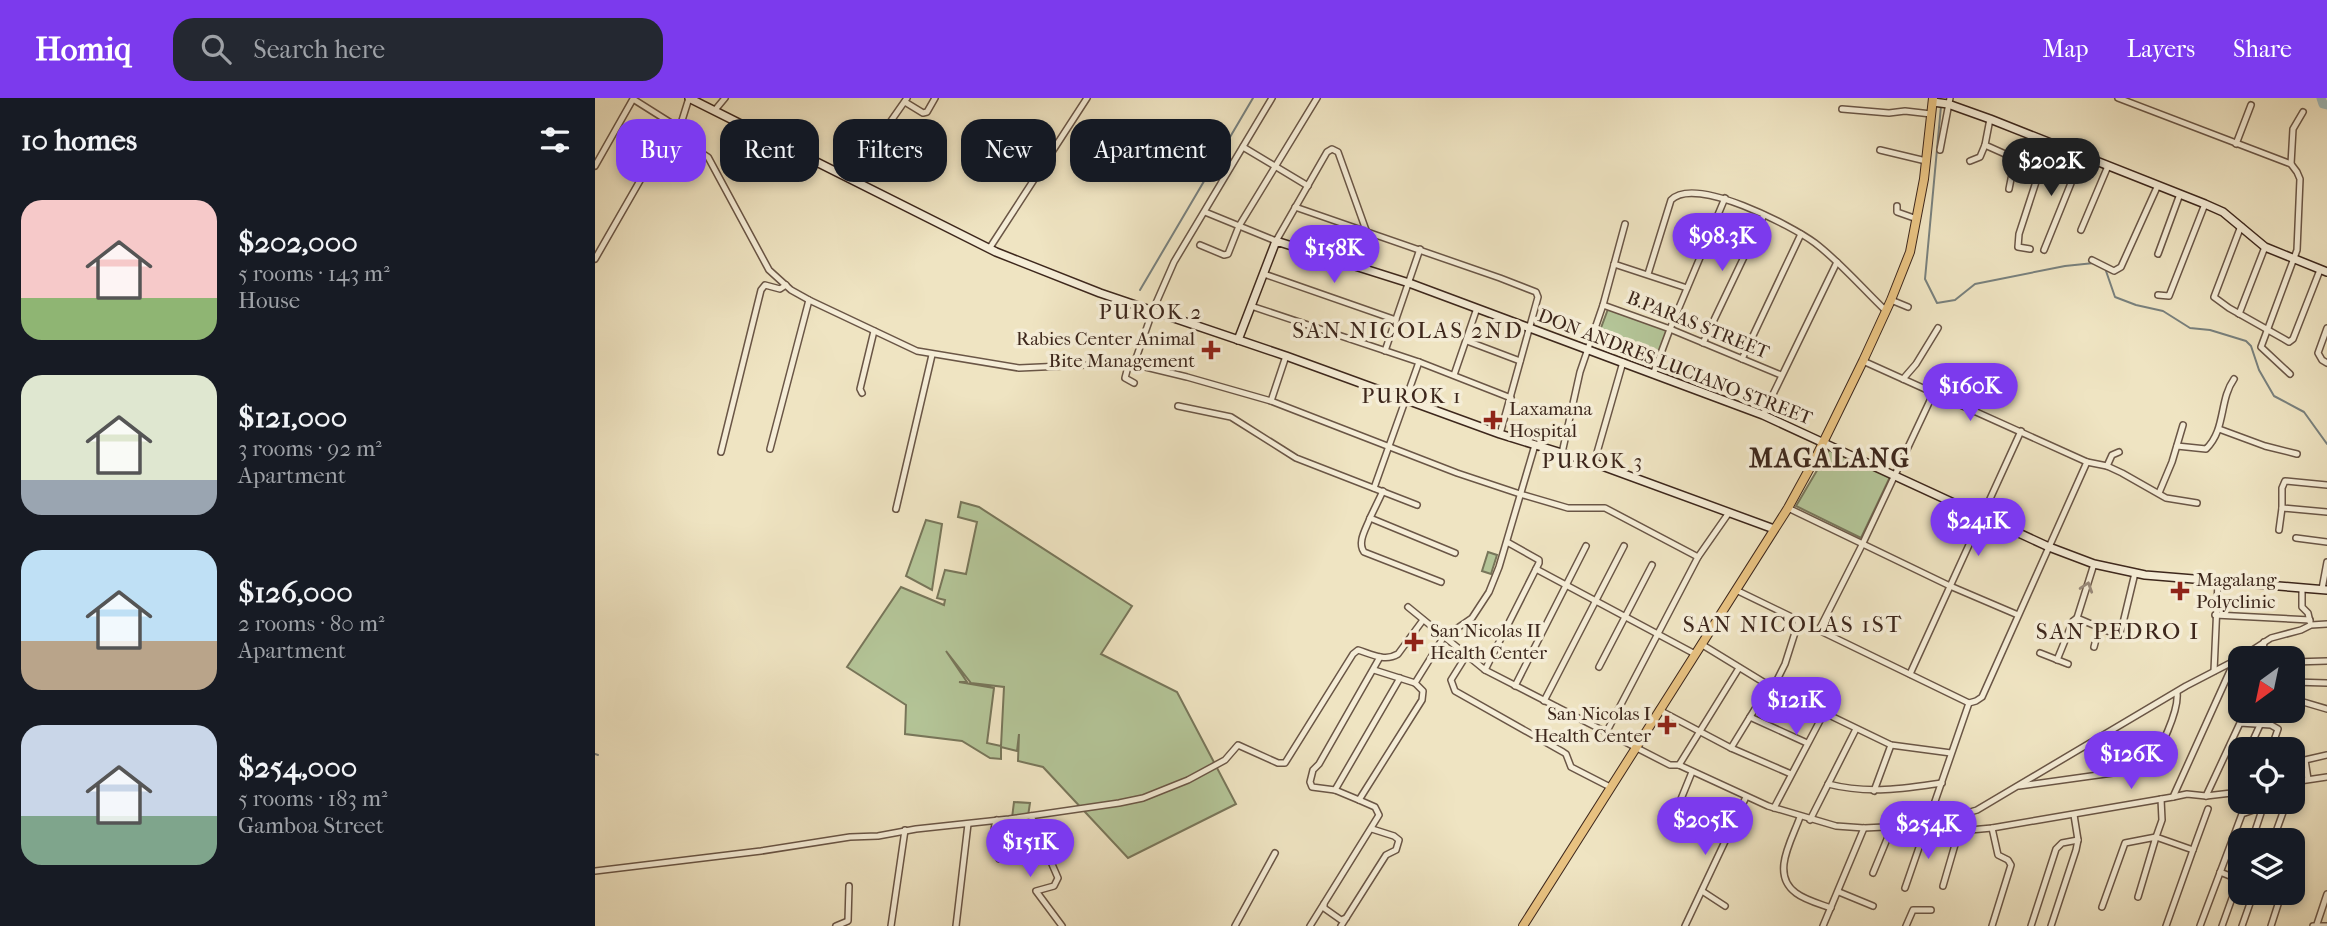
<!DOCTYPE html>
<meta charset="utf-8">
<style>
:root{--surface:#171b24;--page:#242831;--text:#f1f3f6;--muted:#9ea1a6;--accent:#7c3aed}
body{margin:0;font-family:"IM FELL French Canon",serif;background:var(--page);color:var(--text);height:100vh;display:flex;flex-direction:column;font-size:26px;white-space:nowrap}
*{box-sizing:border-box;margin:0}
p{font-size:23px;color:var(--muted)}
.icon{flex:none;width:38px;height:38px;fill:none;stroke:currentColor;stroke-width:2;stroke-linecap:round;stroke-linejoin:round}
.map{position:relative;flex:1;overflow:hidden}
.details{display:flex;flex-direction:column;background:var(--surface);width:595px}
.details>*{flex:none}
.hud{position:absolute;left:21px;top:21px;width:665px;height:63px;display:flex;gap:14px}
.needle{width:46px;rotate:213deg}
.controls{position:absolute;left:1633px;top:548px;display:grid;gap:14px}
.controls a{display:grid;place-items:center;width:77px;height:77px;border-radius:14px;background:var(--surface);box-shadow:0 4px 10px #0003;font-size:35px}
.price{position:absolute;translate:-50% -60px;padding:0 16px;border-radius:24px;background:var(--accent);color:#fff;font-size:23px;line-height:46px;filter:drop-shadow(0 2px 4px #0008)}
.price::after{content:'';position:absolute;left:50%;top:42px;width:21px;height:16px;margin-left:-10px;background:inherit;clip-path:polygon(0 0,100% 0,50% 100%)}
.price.selected{background:#222;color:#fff}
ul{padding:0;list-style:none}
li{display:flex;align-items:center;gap:21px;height:175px;padding:0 21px}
li span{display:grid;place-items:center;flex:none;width:196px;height:140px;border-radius:21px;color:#555}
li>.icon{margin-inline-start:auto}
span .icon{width:84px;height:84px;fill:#fffc;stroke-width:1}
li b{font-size:30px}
h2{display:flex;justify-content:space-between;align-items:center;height:84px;padding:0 21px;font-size:30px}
.pill{padding:0 24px;border-radius:21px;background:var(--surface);box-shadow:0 4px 10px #0003;font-size:24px;line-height:63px}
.pill.selected{background:var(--accent);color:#fff}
header{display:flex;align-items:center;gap:42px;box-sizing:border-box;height:98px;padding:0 35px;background:var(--accent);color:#fff}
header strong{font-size:33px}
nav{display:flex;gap:38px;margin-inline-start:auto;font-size:24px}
.search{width:490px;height:63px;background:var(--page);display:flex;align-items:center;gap:18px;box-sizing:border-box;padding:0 24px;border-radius:21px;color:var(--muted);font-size:26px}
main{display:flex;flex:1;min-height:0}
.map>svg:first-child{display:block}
.green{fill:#b4c598;stroke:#78765a;stroke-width:2;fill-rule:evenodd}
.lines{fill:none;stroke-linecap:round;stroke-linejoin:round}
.stream{stroke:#78807d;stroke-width:2}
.river{stroke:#9fbcbe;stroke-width:9}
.street-casing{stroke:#6a5646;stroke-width:8}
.secondary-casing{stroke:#3d271c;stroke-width:10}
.primary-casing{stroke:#3d271c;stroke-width:10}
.street{stroke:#f5edd7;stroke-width:5}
.secondary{stroke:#f5edd7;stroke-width:7}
.primary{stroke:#e8c281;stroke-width:8}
.oneway{stroke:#998a7a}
.poi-dot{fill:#8f2418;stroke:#f5edd7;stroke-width:2.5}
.labels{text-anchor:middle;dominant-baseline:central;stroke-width:7;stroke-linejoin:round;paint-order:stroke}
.street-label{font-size:19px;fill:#3d271c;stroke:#f5edd7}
.poi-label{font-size:19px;fill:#3d271c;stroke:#f5edd7;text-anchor:start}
.neighbourhood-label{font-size:21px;letter-spacing:2px;fill:#3d271c;stroke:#f5edd7}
.quarter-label{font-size:23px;letter-spacing:2px;fill:#3d271c;stroke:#f5edd7}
.district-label{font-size:26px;font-weight:bold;letter-spacing:2px;fill:#3d271c;stroke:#f5edd7}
</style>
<header>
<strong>Homiq</strong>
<div class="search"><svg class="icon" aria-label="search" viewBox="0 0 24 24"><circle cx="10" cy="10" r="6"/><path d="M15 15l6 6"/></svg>Search here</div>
<nav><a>Map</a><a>Layers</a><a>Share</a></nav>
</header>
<main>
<section class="details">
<h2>10 homes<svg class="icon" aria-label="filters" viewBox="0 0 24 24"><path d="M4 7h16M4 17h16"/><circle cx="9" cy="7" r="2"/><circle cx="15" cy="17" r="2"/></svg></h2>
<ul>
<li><span style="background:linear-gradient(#f6c9c9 70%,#8fb573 0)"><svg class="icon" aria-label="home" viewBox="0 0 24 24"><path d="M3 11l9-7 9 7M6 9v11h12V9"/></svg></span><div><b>$202,000</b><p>5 rooms · 143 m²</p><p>House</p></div></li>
<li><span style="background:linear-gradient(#dfe7d0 75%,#9aa5b1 0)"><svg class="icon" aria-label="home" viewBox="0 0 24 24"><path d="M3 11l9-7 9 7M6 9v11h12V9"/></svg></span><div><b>$121,000</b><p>3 rooms · 92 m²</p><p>Apartment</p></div></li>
<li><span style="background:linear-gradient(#bfe0f5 65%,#b9a48a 0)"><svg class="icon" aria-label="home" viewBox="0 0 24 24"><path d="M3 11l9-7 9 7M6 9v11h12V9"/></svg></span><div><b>$126,000</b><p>2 rooms · 80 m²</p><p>Apartment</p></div></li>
<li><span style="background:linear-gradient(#c9d6e8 65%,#7fa58c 0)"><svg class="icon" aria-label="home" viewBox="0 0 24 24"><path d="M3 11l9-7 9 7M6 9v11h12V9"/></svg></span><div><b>$254,000</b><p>5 rooms · 183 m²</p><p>Gamboa Street</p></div></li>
</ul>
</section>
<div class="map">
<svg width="1732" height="828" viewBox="0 0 1732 828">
<rect width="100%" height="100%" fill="#efe4c2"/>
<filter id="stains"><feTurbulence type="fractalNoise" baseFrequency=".00286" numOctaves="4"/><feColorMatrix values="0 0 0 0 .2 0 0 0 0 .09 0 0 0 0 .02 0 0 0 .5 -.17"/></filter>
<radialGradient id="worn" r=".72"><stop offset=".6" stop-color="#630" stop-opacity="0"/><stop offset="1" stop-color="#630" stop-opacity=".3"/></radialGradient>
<g class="green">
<path d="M1013,211L1072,232L1060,268L1000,246Z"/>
<path d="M1234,352L1295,379L1266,440L1201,408Z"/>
<path d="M366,404L384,409L537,508L506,556L582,594L641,706L533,760L448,669L423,663L424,636L422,653L406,649V661L395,660L367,643L310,636L311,607L252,569L306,489L349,507L350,502L342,500L350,472L371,476L382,424L363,419ZM351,553L376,585L409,589L406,648L392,645L399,590L364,584H372Z"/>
<path d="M331,422L347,426L337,492L311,478Z"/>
<path d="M893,454L902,457L896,476L887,473Z"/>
<path d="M419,704L435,705L433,718L417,720Z"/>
</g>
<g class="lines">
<g class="stream">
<path d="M1346,8L1330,181L1342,205L1360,202L1380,186L1470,168L1499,165"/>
<path d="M1511,173L1520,199L1541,207L1568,213L1595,230L1615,232L1651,243L1656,248L1664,272L1679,298L1709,314L1732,346"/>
<path d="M545,192L658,0"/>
<path d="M0,656L3,657"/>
</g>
<path class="river" d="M1726,0L1728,6L1732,7"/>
<defs>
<g id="street">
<path d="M1523,0L1696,66L1702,74L1705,81L1702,152L1666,249L1695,276"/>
<path d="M310,4L328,15L332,14L340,0"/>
<path d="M1247,11L1294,15L1310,13L1336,16"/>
<path d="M120,12L130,0"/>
<path d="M1395,21L1390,47L1437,68H1446"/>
<path d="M84,32L94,0"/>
<path d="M85,39L91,45L113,59L174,172L196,192L214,202L322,253L424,270L534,265L592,279L676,303L862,375L925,396L973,410H1010L1103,459"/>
<path d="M1641,46L1656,7"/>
<path d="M648,49L713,88"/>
<path d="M1285,52L1331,63"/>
<path d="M1345,52L1355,0"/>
<path d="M1375,63L1385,59L1390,47"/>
<path d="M1696,66L1698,31L1708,14"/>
<path d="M0,68L38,1L84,30"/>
<path d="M258,82L277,50L312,0"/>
<path d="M1414,91L1420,61"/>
<path d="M1302,108V114L1322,121"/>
<path d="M700,109L905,180L941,194L943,199L905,336"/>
<path d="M610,114L681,143L732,54L737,51L743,54L772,135"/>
<path d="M1646,128L1619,199L1634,210L1689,241L1694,244L1698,241L1725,172"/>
<path d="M1486,132L1513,68"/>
<path d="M605,147L629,157L633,156L644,128L722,0"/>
<path d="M394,151L492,0"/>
<path d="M1435,151L1423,149L1424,136L1454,44"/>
<path d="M1449,152L1487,58"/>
<path d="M1563,156L1585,96"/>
<path d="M0,161L66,46L85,39"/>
<path d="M1497,162L1519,173L1526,169L1563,87"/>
<path d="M1019,166L1092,190"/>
<path d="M669,176L801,222"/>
<path d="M1053,176L1076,102C1100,77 1197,128 1220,145C1246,165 1267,190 1291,213"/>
<path d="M1563,197L1574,198L1610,106"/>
<path d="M1296,202L1313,209"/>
<path d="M1008,207L1075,231L1186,277"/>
<path d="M656,208L824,264L916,300"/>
<path d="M1644,216L1670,149"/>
<path d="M1732,230L1723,255L1727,262L1732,265"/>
<path d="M872,243L925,263"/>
<path d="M1108,245L1169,117"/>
<path d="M790,253L825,151"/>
<path d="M1147,261L1206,136"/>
<path d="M1268,263L1492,364L1512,368L1527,375L1571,400L1602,405"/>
<path d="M534,265L530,280L539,285"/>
<path d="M539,266L558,212L579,164L677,0"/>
<path d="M1059,274L1075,231L1130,100"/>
<path d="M859,277L882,210"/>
<path d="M1308,281L1321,266L1343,230"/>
<path d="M267,295L265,291L279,233"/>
<path d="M676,303L691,258"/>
<path d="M583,308L636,319L701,360L822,407"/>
<path d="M1168,317L1242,164"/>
<path d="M1624,331L1670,348L1702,356"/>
<path d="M1582,348L1611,351C1631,332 1624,302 1639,281"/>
<path d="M175,351L214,202"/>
<path d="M126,354L166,192L170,187L185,191L191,187"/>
<path d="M967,355L985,274L1008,207L1030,126"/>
<path d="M999,365L1028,264"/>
<path d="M1512,368L1517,357L1524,354"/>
<path d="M1732,387L1690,383L1687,390V410L1732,414"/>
<path d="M779,390L824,264"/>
<path d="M788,393L775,420L860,455"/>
<path d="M1564,395L1577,364L1588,327"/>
<path d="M1193,410L1355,488L1423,517"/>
<path d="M301,411L337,257"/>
<path d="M775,420C771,431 762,444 769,454L846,484"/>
<path d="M1684,432L1687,410"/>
<path d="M1701,440L1732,444"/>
<path d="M1499,466L1482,520L1522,537L1525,535L1527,529L1540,475"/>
<path d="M941,471L1100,556"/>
<path d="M1707,490V509L1713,515L1715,524"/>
<path d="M1727,491L1732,464"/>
<path d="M1141,492L1374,605"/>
<path d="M813,509L890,572L1075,667H1084L1173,708L1241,728L1269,730L1331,727L1382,712L1591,588L1645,560"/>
<path d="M1620,517L1715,522"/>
<path d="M1224,532L1267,447L1339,294"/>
<path d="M1106,546L1178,590L1296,647L1356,655"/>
<path d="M1499,549L1504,530"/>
<path d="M1445,555L1473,566"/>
<path d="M871,558L856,582L860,593L968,654L971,656L976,669L1015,689"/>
<path d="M785,559L724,666L718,672L715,684L717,689L740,692L764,702L827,602L828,593L820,585L848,540L877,520L894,494L904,469L940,347"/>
<path d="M1645,560L1676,540L1706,532L1716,527L1732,526"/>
<path d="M1667,560L1669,544"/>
<path d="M1462,562L1478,523L1482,520"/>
<path d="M1698,564L1732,563"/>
<path d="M1004,569L1057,467"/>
<path d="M779,572L820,585"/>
<path d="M890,572L944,465V462L912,444"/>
<path d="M1619,573L1623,484"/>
<path d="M1315,576L1426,333"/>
<path d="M1698,584L1732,585"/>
<path d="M920,588L991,448"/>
<path d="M1178,590L1190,566L1204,522"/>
<path d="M1698,601L1732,611"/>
<path d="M949,603L1029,448"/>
<path d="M1064,612L1136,650L1196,676"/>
<path d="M1155,619L1212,645"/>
<path d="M1011,635L1103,459L1133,416"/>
<path d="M1136,650L1174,588"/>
<path d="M1654,651L1665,627"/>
<path d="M1084,667L1144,570"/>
<path d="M1713,681L1710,662L1732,657"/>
<path d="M1698,684L1732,679"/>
<path d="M1233,686C1272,696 1308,691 1347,685"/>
<path d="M1424,688L1525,674L1553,667C1565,655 1584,612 1582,595"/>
<path d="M740,692L805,580"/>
<path d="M1279,693L1296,647"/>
<path d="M1643,694L1641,684L1645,670"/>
<path d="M1611,698L1645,625L1676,627L1683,631L1676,651"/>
<path d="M1578,699L1592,696L1611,698L1645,694"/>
<path d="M1566,701L1567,722L1561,739L1598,752L1571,828"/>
<path d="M1179,710L1229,615"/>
<path d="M436,718L463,780L459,788L441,793L467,828"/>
<path d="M1205,719C1197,742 1175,776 1201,795C1210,802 1225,806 1236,810"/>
<path d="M402,722C396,733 400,750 404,761"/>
<path d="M1215,722L1261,631"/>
<path d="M1075,728L1097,674"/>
<path d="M1397,730L1403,757L1413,762L1416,767L1397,828"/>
<path d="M1364,733L1397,730L1578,699L1639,564"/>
<path d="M1657,742L1666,715V704"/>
<path d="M1598,752L1613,711"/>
<path d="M1698,765L1702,752"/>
<path d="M0,773L166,753L255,739L283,738L321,731L414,721L524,705L548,700L593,682L630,662L643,647L683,665H690L758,556L763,552C776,556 790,564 803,556L828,522"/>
<path d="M1625,774L1645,782"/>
<path d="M1278,775L1297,729"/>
<path d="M1348,788L1364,733L1366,718"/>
<path d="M1310,790L1374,605L1381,603L1387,599L1492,364"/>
<path d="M1107,793L1130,808"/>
<path d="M1244,794L1278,808"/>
<path d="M729,806V810L746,822L751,820"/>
<path d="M1507,809L1530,745L1561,739L1543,799"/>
<path d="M1722,826L1732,796"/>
<path d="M241,828L253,823L254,788"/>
<path d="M296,828L310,732"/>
<path d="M361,828L373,726"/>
<path d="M640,828L680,755"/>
<path d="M715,828L784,717L780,709L764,702"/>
<path d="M746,828L791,757L801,752L804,742L799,738L777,731"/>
<path d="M1090,828L1151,699"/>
<path d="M1228,828L1269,730"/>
<path d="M1311,828L1318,812H1336"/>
<path d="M1436,828L1461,751L1467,745L1483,742"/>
<path d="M1456,828L1481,752L1483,742L1479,717"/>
<path d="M1605,828L1647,716L1667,709L1691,706L1678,742"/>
<path d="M1627,828L1645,778"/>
<path d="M1647,828L1659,794"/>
<path d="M1676,828L1687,794"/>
<path d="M1718,828H1732"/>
</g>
<g id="secondary">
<path d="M94,0L401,154L505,195L691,258L905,336L999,365L1179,431"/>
<path d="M1338,4L1353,6L1395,21L1610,106L1628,114L1670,149L1732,174"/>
<path d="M643,242L681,143L814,185L1168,317L1454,449L1499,466L1550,477L1732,492"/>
</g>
<path id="primary" d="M928,828L1193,410L1222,357L1268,263L1296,202L1315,154L1329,81L1338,0"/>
</defs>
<use href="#street" class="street-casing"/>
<use href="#secondary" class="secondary-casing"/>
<use href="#primary" class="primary-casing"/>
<use href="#street" class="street"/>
<use href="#secondary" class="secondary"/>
<use href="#primary" class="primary"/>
</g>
<defs><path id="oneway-chevron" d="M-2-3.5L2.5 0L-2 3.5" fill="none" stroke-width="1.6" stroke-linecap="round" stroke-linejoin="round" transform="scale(1.75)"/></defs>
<use class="oneway" href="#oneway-chevron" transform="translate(1492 489) rotate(-72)"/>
<g class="poi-dot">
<path d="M612.5 241.5h7v7h7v7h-7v7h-7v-7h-7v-7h7z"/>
<path d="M894.5 311.5h7v7h7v7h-7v7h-7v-7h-7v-7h7z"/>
<path d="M1581.5 482.5h7v7h7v7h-7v7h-7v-7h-7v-7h7z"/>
<path d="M815.5 533.5h7v7h7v7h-7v7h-7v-7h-7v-7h7z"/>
<path d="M1068.5 616.5h7v7h7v7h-7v7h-7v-7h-7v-7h7z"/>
</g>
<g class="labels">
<g class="street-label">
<text transform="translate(1103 227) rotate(22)">B.PARAS STREET</text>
<text transform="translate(1080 269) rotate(21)">DON ANDRES LUCIANO STREET</text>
</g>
<g class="poi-label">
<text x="600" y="241" text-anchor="end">Rabies Center Animal<tspan x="600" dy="22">Bite Management</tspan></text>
<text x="914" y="311">Laxamana<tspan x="914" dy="22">Hospital</tspan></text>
<text x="1601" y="482">Magalang<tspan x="1601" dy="22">Polyclinic</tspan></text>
<text x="835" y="533">San Nicolas II<tspan x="835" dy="22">Health Center</tspan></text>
<text x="1056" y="616" text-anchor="end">San Nicolas I<tspan x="1056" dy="22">Health Center</tspan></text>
</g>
<g class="neighbourhood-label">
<text x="556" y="214">PUROK 2</text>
<text x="817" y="298">PUROK 1</text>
<text x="998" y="363">PUROK 3</text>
</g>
<g class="quarter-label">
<text x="813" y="232">SAN NICOLAS 2ND</text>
<text x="1198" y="526">SAN NICOLAS 1ST</text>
<text x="1523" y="533">SAN PEDRO I</text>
</g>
<g class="district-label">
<text x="1235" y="360">MAGALANG</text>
</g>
</g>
<rect width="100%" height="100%" filter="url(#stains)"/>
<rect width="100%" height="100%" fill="url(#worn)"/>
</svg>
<div class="controls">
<a><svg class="needle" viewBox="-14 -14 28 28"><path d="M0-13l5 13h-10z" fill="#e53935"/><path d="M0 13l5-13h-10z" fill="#9ea1a6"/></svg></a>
<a><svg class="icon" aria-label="locate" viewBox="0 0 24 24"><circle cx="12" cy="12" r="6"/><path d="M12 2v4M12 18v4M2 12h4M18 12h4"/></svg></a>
<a><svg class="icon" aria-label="layers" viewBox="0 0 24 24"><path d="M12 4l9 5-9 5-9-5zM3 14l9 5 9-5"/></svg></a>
</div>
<b class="price selected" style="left:1456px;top:100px">$202K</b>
<b class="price" style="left:1127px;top:175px">$98.3K</b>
<b class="price" style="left:739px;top:187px">$158K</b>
<b class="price" style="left:1375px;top:325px">$160K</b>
<b class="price" style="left:1383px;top:460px">$241K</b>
<b class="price" style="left:1201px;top:639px">$121K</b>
<b class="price" style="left:1536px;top:693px">$126K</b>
<b class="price" style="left:1110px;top:759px">$205K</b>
<b class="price" style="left:1333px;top:763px">$254K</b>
<b class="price" style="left:435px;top:781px">$151K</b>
<div class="hud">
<a class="pill selected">Buy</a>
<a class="pill">Rent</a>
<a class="pill">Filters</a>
<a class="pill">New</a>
<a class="pill">Apartment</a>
</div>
</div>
</main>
